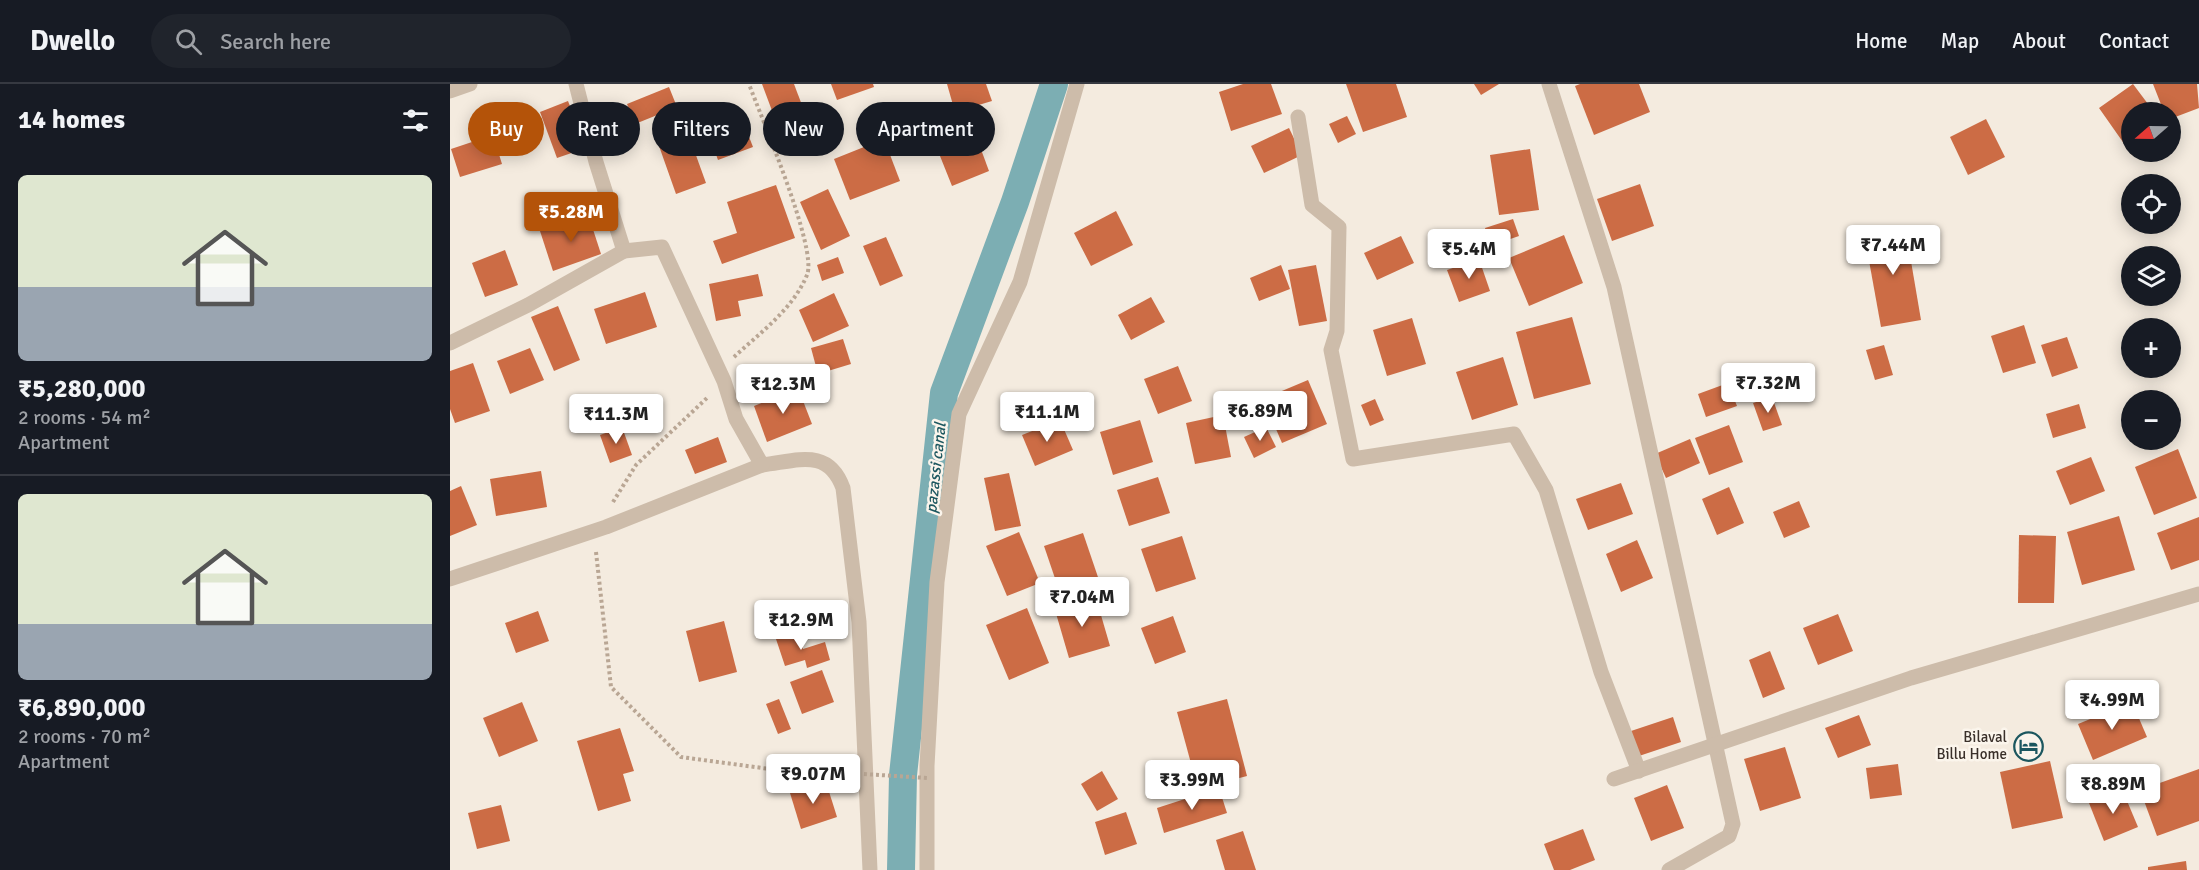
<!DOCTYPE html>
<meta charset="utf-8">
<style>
:root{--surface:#171b24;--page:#20242c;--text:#f1f3f6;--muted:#9ea1a6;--line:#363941;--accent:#b45309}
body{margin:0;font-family:Signika,sans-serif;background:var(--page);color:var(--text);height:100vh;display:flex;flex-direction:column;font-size:22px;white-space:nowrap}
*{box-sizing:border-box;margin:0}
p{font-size:20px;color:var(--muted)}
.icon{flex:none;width:33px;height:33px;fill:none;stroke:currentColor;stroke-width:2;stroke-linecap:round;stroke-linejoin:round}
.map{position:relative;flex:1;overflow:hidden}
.sheet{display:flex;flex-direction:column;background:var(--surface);width:450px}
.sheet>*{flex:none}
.top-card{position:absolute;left:18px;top:18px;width:570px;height:54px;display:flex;gap:12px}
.needle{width:39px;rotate:250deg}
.tools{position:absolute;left:1671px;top:18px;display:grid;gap:12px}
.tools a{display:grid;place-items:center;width:60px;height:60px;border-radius:50%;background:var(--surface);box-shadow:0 3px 15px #0003;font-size:30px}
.price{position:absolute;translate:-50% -51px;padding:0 14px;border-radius:6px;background:#fff;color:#222;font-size:20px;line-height:39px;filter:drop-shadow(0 2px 3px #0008)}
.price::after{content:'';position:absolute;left:50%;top:36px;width:18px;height:14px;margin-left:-9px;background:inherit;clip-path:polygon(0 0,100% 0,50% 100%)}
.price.selected{background:var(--accent);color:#fff}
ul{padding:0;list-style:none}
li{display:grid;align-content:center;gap:12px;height:318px;padding:0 18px}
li+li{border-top:2px solid var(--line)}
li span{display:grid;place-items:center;height:186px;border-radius:9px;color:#555}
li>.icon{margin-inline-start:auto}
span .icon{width:108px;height:108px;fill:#fffc;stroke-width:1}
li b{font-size:26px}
h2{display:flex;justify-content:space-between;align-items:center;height:72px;padding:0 18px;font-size:26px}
.pill{padding:0 21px;border-radius:27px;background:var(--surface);box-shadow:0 3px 15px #0003;font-size:21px;line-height:54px}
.pill.selected{background:var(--accent);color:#fff}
header{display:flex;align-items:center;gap:36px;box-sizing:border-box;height:84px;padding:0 30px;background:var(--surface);border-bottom:2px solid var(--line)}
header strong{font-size:28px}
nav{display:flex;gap:33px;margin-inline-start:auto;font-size:21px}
.search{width:420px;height:54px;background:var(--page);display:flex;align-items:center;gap:15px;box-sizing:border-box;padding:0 21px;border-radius:33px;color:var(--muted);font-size:22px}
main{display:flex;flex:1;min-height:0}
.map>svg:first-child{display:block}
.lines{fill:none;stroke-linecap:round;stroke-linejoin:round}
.canal{stroke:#7caeb3;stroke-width:28}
.building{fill:#cc6c45}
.path{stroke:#b9a694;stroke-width:4;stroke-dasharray:3 3;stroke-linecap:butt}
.minor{stroke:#cdbcaa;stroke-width:15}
.path-bridge{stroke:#b9a694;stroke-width:4;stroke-dasharray:3 3;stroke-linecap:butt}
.labels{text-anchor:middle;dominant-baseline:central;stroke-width:5;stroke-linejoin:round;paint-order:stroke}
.poi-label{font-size:15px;fill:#3a302a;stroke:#fbf5ec;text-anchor:end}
.water-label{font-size:16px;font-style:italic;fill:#1c575f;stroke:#fbf5ec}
</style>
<header>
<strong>Dwello</strong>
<div class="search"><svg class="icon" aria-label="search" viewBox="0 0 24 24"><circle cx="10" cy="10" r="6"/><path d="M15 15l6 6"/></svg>Search here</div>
<nav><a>Home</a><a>Map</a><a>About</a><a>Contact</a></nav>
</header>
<main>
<section class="sheet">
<h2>14 homes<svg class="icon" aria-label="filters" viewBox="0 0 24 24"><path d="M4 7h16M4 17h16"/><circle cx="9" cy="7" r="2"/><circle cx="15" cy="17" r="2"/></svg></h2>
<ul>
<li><span style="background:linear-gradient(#dfe7d0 60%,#9aa5b1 0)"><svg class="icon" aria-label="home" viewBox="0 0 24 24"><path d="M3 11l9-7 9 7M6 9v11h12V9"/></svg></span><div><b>₹5,280,000</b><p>2 rooms · 54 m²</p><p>Apartment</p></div></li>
<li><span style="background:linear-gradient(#dfe7d0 70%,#9aa5b1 0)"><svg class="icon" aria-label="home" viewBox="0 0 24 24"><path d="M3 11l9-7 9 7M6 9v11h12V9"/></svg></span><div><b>₹6,890,000</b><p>2 rooms · 70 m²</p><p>Apartment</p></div></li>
</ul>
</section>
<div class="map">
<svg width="1749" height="786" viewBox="0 0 1749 786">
<rect width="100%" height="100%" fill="#f4ebdf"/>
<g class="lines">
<path class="canal" d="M451,786L453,691L494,309L565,118L604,0"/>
</g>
<g class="building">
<path d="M312,0H344L361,45L333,56Z"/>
<path d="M381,0H423L424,3L387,16Z"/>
<path d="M497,0H536L542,17L505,28Z"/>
<path d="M793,0H821L832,30L781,47L769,8Z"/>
<path d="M896,0H946L957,33L913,48Z"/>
<path d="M1024,0H1049L1031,11Z"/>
<path d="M1130,0H1189L1200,28L1144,51L1125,2Z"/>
<path d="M1683,0L1704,28H1682V68H1686L1682,71L1649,24Z"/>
<path d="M1703,0H1747L1749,24L1720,35V28H1714Z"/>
<path d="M219,3L227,23L185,40L177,20Z"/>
<path d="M118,17L136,64L107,74L90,28Z"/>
<path d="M289,27L303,63L268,76L255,40Z"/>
<path d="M897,32L906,50L888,59L879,40Z"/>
<path d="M1536,35L1555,73L1518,91L1500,53Z"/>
<path d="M839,44L852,71L814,89L801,62Z"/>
<path d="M43,51L52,80L10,93L1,65Z"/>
<path d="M239,52L256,99L226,110L209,62Z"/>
<path d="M526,52L539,87L502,102L488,67Z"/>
<path d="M434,55L450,97L400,116L384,75Z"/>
<path d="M1080,65L1089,126L1049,131L1040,71Z"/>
<path d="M1190,100L1204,142L1162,157L1147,115Z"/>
<path d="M326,101L345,154L272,180L263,157L287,149L277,118Z"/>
<path d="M378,105L400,152L371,166L350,118Z"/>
<path d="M666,127L683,161L641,182L624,149Z"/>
<path d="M138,130L151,170L103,187L90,147Z"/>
<path d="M1063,135L1069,152L1040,162L1035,144Z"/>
<path d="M1455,142L1471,236L1431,243L1414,149Z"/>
<path d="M1114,151L1133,199L1079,222L1059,174Z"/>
<path d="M951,152L964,179L927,196L914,169Z"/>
<path d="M436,153L453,192L430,202L413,162Z"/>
<path d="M55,166L68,201L35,213L22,179Z"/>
<path d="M388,173L394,189L372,197L367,181Z"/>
<path d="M1029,175L1040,207L1009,218L997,186Z"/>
<path d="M831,181L840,205L809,217L800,194Z"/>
<path d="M866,181L877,237L849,242L838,186Z"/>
<path d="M308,190L313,212L288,217L291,232L266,237L259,200Z"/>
<path d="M195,208L207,243L156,260L144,225Z"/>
<path d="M384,209L399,242L363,258L349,226Z"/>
<path d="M701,213L715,238L681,256L668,231Z"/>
<path d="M108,222L130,276L104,287L81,233Z"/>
<path d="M1122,233L1141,300L1084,315L1066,248Z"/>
<path d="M962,234L976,280L937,292L923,246Z"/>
<path d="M1574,241L1586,279L1553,289L1541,252Z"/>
<path d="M1617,253L1628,284L1602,293L1591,261Z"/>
<path d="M393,255L401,280L368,290L361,264Z"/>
<path d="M1434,261L1443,291L1425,296L1416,266Z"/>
<path d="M80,264L94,296L60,310L47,277Z"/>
<path d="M1053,273L1068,321L1022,336L1006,288Z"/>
<path d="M23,279L40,327L5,339L0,325V287Z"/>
<path d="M728,282L742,317L708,330L694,295Z"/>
<path d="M858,296L877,340L832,359L813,315Z"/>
<path d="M1278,299L1287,322L1256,333L1248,310Z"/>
<path d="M348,304L362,340L317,358L304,322Z"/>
<path d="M1322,313L1332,341L1313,347L1303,319Z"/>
<path d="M925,315L934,336L920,342L911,321Z"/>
<path d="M1629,320L1636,344L1603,354L1596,330Z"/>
<path d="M773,331L781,373L745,380L736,339Z"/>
<path d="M610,336L623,366L585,382L572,351Z"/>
<path d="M690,336L703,378L663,391L650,348Z"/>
<path d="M1279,341L1293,378L1259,391L1245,354Z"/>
<path d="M172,343L182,371L160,379L150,351Z"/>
<path d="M816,343L826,363L804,374L794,353Z"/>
<path d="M268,353L277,378L245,390L235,366Z"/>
<path d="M1240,355L1250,379L1216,394L1205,370Z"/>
<path d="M1728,365L1747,414L1704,431L1685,383Z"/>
<path d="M1641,373L1655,407L1620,421L1606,387Z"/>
<path d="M91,387L97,423L46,432L40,395Z"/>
<path d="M559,389L571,442L545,447L534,394Z"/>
<path d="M708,393L720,429L679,442L667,406Z"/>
<path d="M1171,399L1183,430L1138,446L1126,415Z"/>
<path d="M11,402L27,441L0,452V407Z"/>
<path d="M1279,403L1294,439L1267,451L1252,415Z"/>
<path d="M1349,417L1360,443L1334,454L1323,428Z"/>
<path d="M1669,432L1685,486L1632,501L1617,448Z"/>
<path d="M1749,433V476L1721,486L1707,449Z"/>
<path d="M569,448L590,499L557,512L536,462Z"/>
<path d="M633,449L650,499L611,512L594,462Z"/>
<path d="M1569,451L1606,452L1604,519H1568Z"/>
<path d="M732,452L746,495L706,508L691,465Z"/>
<path d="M1187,456L1203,494L1171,508L1156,470Z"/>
<path d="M646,514L660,562L619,574L605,526Z"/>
<path d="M577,524L599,579L559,596L536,541Z"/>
<path d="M88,527L99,557L66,569L55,539Z"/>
<path d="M1388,530L1403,567L1368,581L1353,544Z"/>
<path d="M723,532L736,568L705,580L691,544Z"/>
<path d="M274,537L287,588L249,598L236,547Z"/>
<path d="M348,548L353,565L375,558L380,576L357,584L355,576L335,582L326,555Z"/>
<path d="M1320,567L1335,605L1313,614L1299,576Z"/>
<path d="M372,586L384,618L352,630L340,598Z"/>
<path d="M329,615L341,645L328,650L316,620Z"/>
<path d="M777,615L797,692L748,705L727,628Z"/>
<path d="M72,618L88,657L49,673L33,634Z"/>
<path d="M1682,618L1697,653L1643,676L1628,640Z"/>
<path d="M1409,631L1421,661L1388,674L1375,644Z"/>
<path d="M1223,633L1231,658L1189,672L1181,647Z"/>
<path d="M170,644L184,687L173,690L181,717L148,727L127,657Z"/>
<path d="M1335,663L1351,714L1310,727L1294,675Z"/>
<path d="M1600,677L1613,734L1562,745L1550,688Z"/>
<path d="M1448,680L1452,711L1420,715L1416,684Z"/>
<path d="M1749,685V737L1707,752L1690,706Z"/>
<path d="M652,687L668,715L647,727L631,700Z"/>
<path d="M376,698L387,733L351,745L340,709Z"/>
<path d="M1217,701L1234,744L1201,757L1184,714Z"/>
<path d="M769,704L777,729L714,749L707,724Z"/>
<path d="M1672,705L1688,743L1654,757L1639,719Z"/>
<path d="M51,721L60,757L27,765L18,729Z"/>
<path d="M676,728L687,760L655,771L645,738Z"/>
<path d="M1133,745L1145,776L1120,786H1104L1094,760Z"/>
<path d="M793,747L806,786H775L766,756Z"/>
<path d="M1736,777L1737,786H1698V783Z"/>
</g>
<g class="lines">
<g class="path">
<path d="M284,273C310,249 343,225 357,191C368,165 311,33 299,0"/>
<path d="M163,418L186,381L258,313"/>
<path d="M146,468L161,603L231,673L327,686L396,689"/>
</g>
<g class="minor">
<path d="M126,0L146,78L174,167L212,163L274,297L286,335L312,381C347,377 378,363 393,404L409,538L420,786"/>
<path d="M1099,0L1164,203L1283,740L1279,752L1219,786"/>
<path d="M0,7L20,0"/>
<path d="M848,33L862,121L889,143L887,247L881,266L903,375L1064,350L1096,406L1151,588L1189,687"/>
<path d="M0,259L78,221L174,167"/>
<path d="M0,495L156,443L312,381"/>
<path d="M1164,695L1461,594L1749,510"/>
<path d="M477,786V682L487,498L509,330L570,198L627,0"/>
</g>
<path class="path-bridge" d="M414,690L477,694"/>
</g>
<defs>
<symbol id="hotel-ring" viewBox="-11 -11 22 22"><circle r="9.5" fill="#fbf5ec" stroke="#1c575f" stroke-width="1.5"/><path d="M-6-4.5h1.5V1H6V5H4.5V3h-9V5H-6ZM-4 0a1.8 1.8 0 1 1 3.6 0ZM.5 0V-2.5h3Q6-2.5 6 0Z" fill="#1c575f"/></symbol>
</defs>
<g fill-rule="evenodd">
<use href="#hotel-ring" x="1562" y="646" width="33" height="33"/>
</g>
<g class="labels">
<g class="poi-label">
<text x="1557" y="653">Bilaval<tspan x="1557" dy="17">Billu Home</tspan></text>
</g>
<g class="water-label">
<text transform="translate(486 384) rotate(-84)">pazassi canal</text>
</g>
</g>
</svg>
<div class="tools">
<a><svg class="needle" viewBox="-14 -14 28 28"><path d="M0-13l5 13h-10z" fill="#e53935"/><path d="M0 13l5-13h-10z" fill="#9ea1a6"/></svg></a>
<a><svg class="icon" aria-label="locate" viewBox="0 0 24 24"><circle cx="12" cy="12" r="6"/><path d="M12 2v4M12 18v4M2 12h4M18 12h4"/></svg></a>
<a><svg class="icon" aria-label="layers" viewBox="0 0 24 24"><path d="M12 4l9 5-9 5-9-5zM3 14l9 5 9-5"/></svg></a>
<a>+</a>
<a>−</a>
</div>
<b class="price selected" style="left:121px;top:159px">₹5.28M</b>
<b class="price" style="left:1443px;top:192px">₹7.44M</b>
<b class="price" style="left:1019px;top:196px">₹5.4M</b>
<b class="price" style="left:1318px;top:330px">₹7.32M</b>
<b class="price" style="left:333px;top:331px">₹12.3M</b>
<b class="price" style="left:810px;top:358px">₹6.89M</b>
<b class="price" style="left:597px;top:359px">₹11.1M</b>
<b class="price" style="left:166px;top:361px">₹11.3M</b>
<b class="price" style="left:632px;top:544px">₹7.04M</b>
<b class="price" style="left:351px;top:567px">₹12.9M</b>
<b class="price" style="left:1662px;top:647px">₹4.99M</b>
<b class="price" style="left:363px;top:721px">₹9.07M</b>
<b class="price" style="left:742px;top:727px">₹3.99M</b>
<b class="price" style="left:1663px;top:731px">₹8.89M</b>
<div class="top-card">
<a class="pill selected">Buy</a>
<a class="pill">Rent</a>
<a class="pill">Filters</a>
<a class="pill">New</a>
<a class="pill">Apartment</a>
</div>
</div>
</main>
